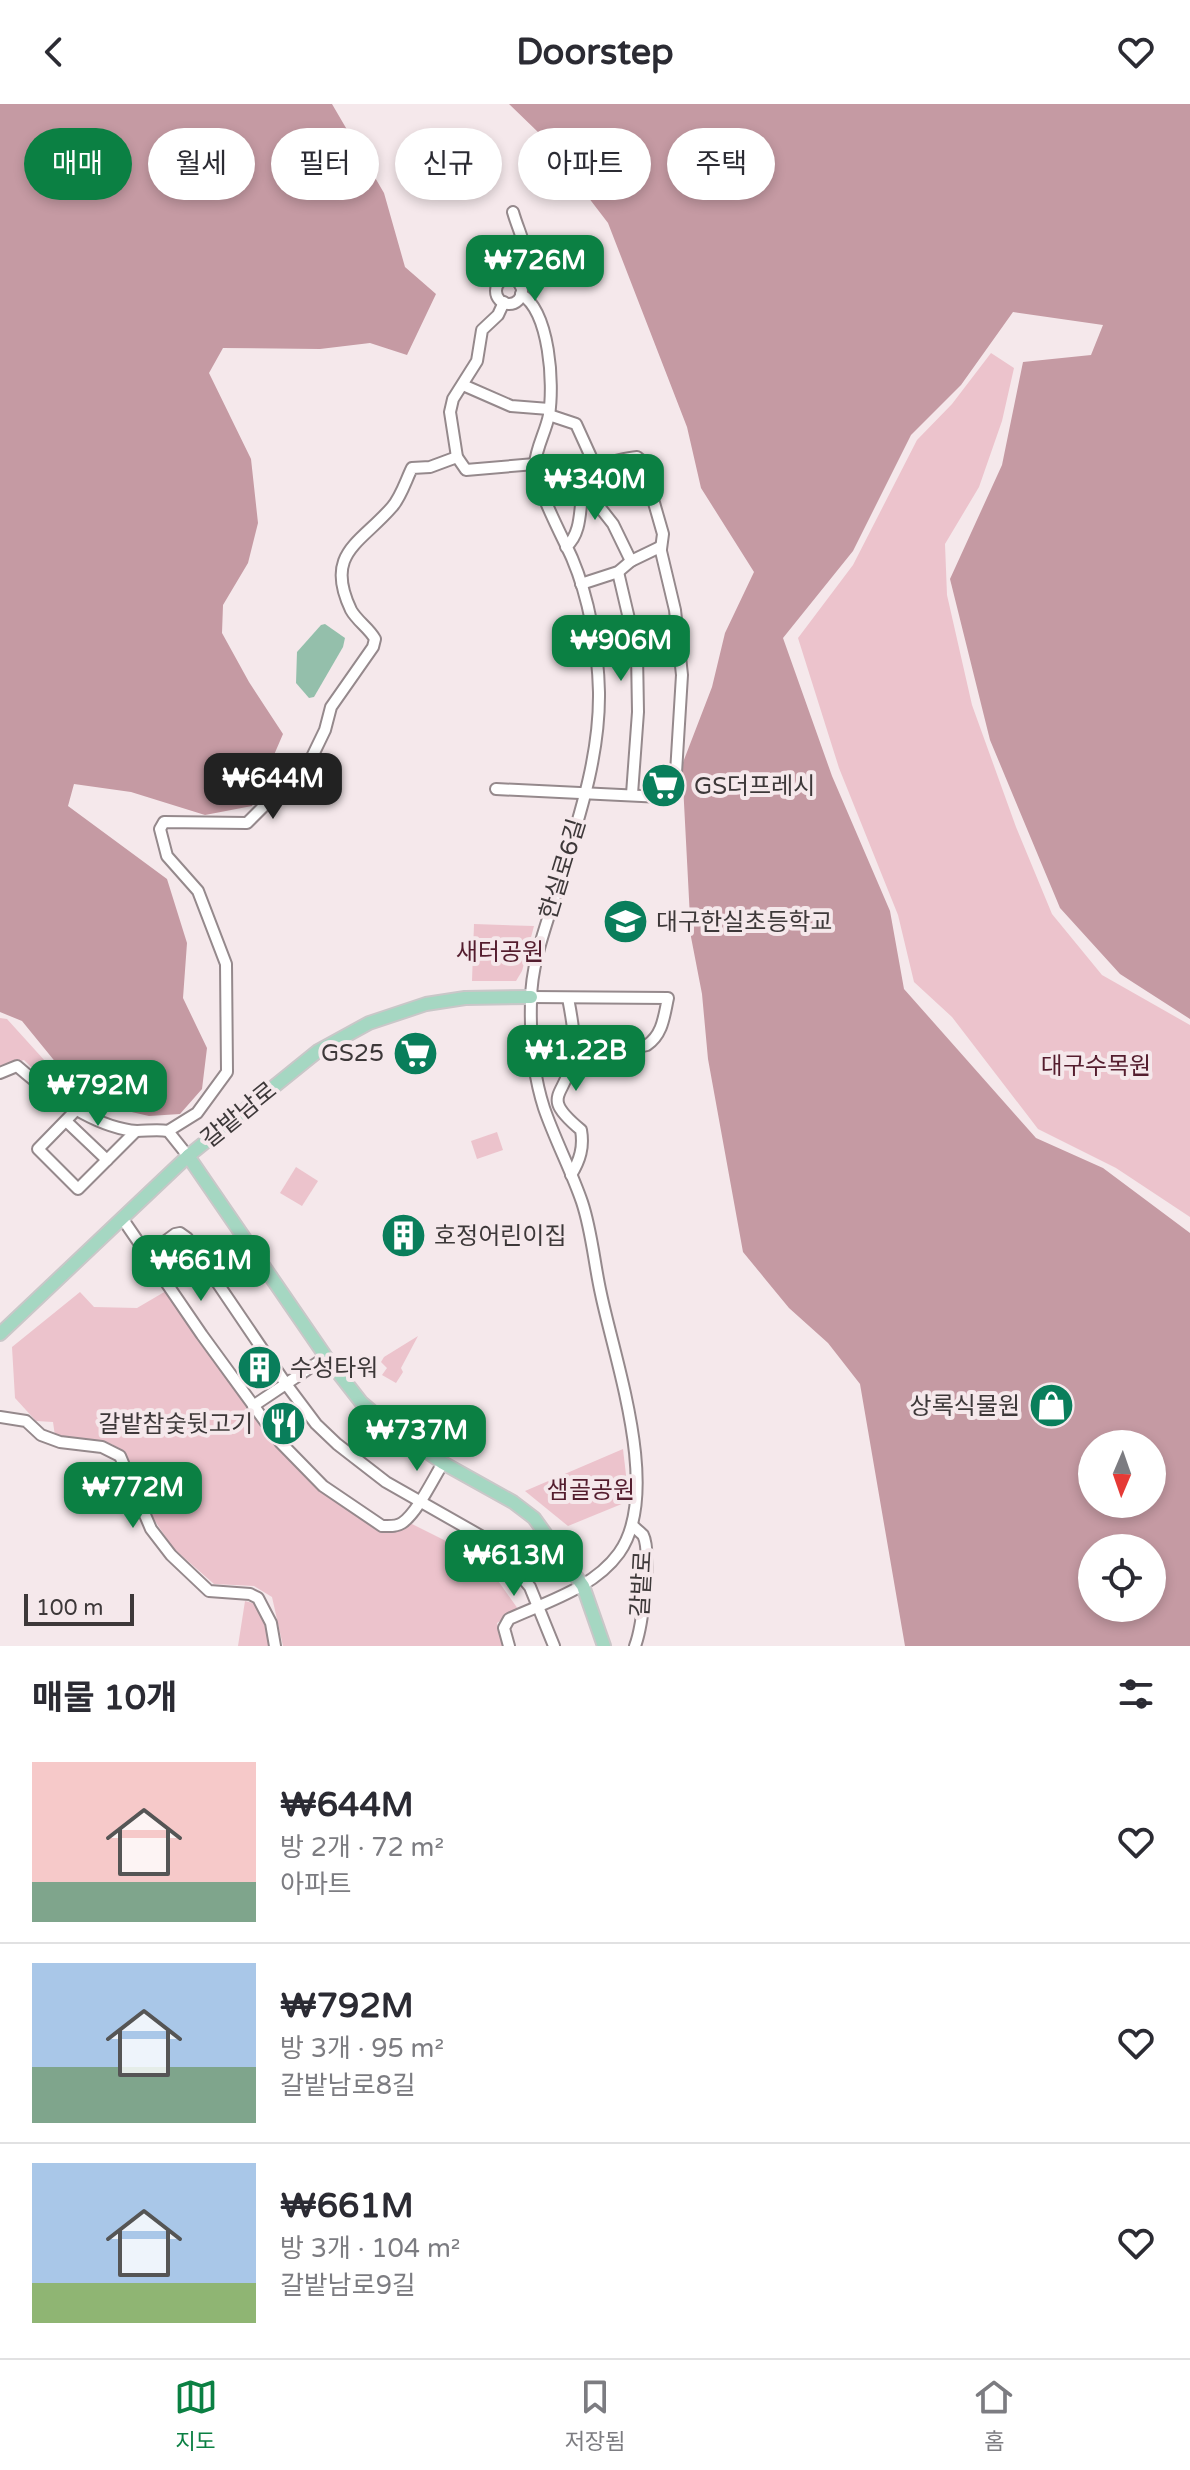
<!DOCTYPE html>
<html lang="ko">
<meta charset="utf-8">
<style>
:root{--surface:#fff;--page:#f2f2f3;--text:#2b2b33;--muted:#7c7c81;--line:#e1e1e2;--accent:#0b8043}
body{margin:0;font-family:"Varela Round","Noto Sans KR",sans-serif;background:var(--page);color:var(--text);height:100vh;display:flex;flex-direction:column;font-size:30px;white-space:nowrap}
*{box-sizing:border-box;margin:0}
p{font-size:26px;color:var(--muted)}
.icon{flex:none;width:44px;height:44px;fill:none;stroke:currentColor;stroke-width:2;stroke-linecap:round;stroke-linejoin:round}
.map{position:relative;height:1542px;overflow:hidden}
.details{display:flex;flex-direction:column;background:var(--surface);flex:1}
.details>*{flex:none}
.guide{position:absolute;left:24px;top:24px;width:1142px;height:72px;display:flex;gap:16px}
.needle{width:52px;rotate:182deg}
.fabs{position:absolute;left:1078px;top:1326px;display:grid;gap:16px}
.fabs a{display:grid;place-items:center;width:88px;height:88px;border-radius:50%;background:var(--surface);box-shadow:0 4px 12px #0003;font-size:40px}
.scale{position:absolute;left:24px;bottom:20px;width:110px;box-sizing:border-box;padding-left:8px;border:4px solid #3d3839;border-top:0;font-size:22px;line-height:28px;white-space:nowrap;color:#3d3839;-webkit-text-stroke:6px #f5e8eb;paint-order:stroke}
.price{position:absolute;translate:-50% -68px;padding:0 18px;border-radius:16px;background:var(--accent);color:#fff;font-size:26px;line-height:52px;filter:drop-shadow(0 2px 4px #0008)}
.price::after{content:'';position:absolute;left:50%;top:48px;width:24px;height:18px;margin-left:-12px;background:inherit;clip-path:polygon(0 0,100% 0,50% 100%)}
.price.on{background:#222;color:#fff}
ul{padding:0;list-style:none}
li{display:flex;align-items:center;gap:24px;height:200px;padding:0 32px}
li+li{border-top:2px solid var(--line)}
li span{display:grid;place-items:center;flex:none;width:224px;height:160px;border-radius:0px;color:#555}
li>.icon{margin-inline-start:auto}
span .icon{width:96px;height:96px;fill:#fffc;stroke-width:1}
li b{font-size:34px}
h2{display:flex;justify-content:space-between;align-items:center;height:96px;padding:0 32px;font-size:34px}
.tag{padding:0 28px;border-radius:36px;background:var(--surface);box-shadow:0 4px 12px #0003;font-size:28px;line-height:72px}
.tag.on{background:var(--accent);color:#fff}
header{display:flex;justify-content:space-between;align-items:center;height:104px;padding:0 32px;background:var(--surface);font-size:36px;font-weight:700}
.dock{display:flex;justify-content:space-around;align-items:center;height:112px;border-top:2px solid var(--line);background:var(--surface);font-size:22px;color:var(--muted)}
.dock a{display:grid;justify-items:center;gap:4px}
.dock .on{color:var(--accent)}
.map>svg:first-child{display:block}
.green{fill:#ecc3cc}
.forest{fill:#c59aa3;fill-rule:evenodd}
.water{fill:#94bfab}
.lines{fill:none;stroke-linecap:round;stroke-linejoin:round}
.minor-casing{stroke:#95898c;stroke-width:14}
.major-casing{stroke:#c9c7c8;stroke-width:16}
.minor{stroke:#fff;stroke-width:10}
.major{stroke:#a5d7c2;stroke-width:12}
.labels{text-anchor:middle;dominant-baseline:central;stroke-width:8;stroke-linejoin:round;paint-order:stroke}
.poi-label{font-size:24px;fill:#3d3839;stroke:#f5e8eb;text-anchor:start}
.street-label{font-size:24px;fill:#3d3839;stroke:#f5e8eb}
.park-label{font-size:24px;fill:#541d2e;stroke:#f5e8eb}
</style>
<header><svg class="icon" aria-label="back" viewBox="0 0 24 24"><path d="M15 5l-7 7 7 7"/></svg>Doorstep<svg class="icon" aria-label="heart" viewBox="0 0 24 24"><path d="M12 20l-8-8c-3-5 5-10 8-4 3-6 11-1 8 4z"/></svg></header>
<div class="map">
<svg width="1190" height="1542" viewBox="0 0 1190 1542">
<rect width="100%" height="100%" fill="#f5e8eb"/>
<g class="green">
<path d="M991,249L1014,264L1002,317L979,383L945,440L947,491L972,601L1016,723L1052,810L1102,871L1190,921V1113L1116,1064L1038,1025L952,913L914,878L898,811L839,664L798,534L853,461L917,336L952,300Z"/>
<path d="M474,820L534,822L522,867L516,877H472Z"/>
<path d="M0,914L7,915L84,1000L56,988L24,956L0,963Z"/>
<path d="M497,1028L503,1046L477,1055L471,1037Z"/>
<path d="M296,1063L318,1077L302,1102L280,1089Z"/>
<path d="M166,1187L263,1327L314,1382L382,1427H398L410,1419L456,1442L466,1426L479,1436L469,1450L494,1471L518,1505L497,1519L503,1542H283L272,1493L254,1482L214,1480L173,1444L155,1417L126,1352L112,1340L55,1332L53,1318L36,1317L15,1294L12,1243L80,1188L94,1203L137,1204Z"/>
<path d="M418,1232L401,1264L403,1268L396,1279L382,1271L387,1264L381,1258L384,1253Z"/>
<path d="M623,1345L629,1397L568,1422L525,1387Z"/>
<path d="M245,1497L256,1500L265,1518L269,1542H238Z"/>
</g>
<g class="forest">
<path d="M0,0H332L384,89L405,163L436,190L407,251L370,239L320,245L223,244L209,269L251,355L258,419L248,459L223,501L222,529L249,578L283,630L252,702L205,711L131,688L74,680L68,702L167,775L187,839L183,894L207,944L202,985L180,1010L149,1012L88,998L22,917L0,908Z"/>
<path d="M509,0H1190V915L1120,870L1060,804L990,636L950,475L1002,361L1023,258L1091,251L1103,221L1013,208L961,281L911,331L853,447L783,534L832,672L890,807L904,885L1036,1034L1103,1064L1190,1129V1542H905L860,1280L828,1239L789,1204L743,1148L708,955L702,890L691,833L682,661L712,583L725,529L754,468L701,384L687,323L608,119L539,29ZM1092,1340H1152V1400H1092ZM1092,1444H1152V1504H1092Z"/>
</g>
<path class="water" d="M325,520L345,534L343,543L314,593L309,594L296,579L297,548L321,521Z"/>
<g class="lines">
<defs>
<g id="minor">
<path d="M513,108C521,136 535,153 520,181"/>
<circle cx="509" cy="187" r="13"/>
<path d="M504,198L498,211L482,226L477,257L453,295L450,308L457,353L466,366L535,360"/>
<path d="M463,281L511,302L549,305"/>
<path d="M549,311L576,320L591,353L587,369L598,401L613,420L631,457"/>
<path d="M590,360C606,362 621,354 637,353L642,357L663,430L661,445"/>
<path d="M566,443C586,426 577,392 587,369"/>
<path d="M618,468L637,549L638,608L632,690"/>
<path d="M496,685L662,693L670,691L675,685L682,571L675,506L660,443L631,457L618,468L581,480"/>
<path d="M531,893L668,894C664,912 663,930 647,941L572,958"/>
<path d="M568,894C572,915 576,935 572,956C565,994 539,991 581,1026C584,1043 580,1056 571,1071"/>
<path d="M0,969L17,962C48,989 94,1024 137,1027C147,1027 157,1025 168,1027L188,1052"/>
<path d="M76,1006L38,1045L78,1085L136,1027"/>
<path d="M66,1017L107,1056"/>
<path d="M168,1027L197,1009L227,968L226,860L198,787L167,752L160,725L164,718L247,719L311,655L325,626L331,603L373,543L375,535C369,524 357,517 351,506C324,449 360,440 392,403C401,393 406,376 412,364L430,363L457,353"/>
<path d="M122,1114L202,1231L280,1338L323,1382L382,1422C389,1422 396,1423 402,1419C417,1409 433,1375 443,1359"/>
<path d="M148,1150L175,1130L180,1129L187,1134L286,1280L316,1320L337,1340L386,1378L495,1440L530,1483L554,1542"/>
<path d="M253,1302L326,1253"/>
<path d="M0,1313L26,1317L41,1331L60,1338L102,1343L120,1352L151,1425L171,1451L209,1487L250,1490L258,1494L271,1519L275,1542"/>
<path d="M633,1422C634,1423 642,1430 643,1431C652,1448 642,1524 635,1542"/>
<path d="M509,1542L504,1524L509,1515C546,1498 594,1484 619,1449C662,1389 615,1257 601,1190C594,1159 592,1128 582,1098C571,1066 555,1036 544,1004C533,970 530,932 531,897C531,864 543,830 553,799C573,730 600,661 599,588C598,544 589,494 572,454C562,432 535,382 535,360C536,344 546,327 549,311C554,280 550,208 521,190"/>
</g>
<g id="major">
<path d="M188,1052L326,1253L361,1298L383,1317L443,1359L513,1398L534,1414L583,1482L604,1542"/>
<path d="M0,1230L188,1052L318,947L369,919L426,900L465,894L531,893"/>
</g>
</defs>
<use href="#minor" class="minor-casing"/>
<use href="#major" class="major-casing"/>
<use href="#minor" class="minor"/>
<use href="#major" class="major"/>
</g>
<defs>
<symbol id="supermarket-disc" viewBox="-11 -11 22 22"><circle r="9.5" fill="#097e5b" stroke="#f5e8eb"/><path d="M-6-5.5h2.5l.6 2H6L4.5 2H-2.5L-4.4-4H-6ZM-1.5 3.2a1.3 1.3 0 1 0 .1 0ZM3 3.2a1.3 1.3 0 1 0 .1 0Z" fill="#fff"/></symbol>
<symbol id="school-disc" viewBox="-11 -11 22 22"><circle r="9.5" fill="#097e5b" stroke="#f5e8eb"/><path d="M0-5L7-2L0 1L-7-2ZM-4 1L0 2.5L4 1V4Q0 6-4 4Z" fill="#fff"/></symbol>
<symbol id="building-disc" viewBox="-11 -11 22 22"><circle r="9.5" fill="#097e5b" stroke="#f5e8eb"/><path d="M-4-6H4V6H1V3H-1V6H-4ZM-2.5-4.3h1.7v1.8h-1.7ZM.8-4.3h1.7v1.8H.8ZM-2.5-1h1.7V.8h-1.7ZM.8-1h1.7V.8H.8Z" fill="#fff"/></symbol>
<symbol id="shop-disc" viewBox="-11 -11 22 22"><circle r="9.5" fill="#097e5b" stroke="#f5e8eb"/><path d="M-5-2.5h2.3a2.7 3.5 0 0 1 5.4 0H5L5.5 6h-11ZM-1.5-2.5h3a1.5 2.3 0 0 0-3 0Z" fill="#fff"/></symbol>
<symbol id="restaurant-disc" viewBox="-11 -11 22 22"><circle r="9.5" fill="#097e5b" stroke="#f5e8eb"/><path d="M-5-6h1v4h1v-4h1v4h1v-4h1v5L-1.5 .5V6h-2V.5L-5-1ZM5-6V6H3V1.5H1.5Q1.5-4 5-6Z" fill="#fff"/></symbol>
</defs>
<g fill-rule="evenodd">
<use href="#supermarket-disc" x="638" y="656" width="51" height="51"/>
<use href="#school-disc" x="600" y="792" width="51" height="51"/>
<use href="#supermarket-disc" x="390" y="924" width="51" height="51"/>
<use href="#building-disc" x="378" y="1106" width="51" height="51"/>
<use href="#building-disc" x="234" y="1238" width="51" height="51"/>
<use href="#shop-disc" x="1026" y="1276" width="51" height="51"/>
<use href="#restaurant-disc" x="258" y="1294" width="51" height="51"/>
</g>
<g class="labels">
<g class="poi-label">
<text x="694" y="682">GS더프레시</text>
<text x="656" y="818">대구한실초등학교</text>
<text x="384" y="949" text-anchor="end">GS25</text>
<text x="434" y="1132">호정어린이집</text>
<text x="290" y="1264">수성타워</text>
<text x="1020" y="1302" text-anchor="end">상록식물원</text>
<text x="253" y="1320" text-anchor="end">갈밭참숯뒷고기</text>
</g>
<g class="street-label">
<text transform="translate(563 765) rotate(-73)">한실로6길</text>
<text transform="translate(239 1011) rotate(-39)">갈밭남로</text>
<text transform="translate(642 1480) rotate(-87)">갈밭로</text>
</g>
<g class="park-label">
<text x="500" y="848">새터공원</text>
<text x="1096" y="962">대구수목원</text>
<text x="591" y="1386">샘골공원</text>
</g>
</g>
</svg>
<div class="fabs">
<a><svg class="needle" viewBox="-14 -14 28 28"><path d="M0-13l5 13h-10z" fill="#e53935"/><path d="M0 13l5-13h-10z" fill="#7c7c81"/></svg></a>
<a><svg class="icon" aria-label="locate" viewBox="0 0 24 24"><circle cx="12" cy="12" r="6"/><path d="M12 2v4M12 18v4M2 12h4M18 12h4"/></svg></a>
</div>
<div class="scale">100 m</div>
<b class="price" style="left:535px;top:199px">₩726M</b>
<b class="price" style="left:595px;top:418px">₩340M</b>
<b class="price" style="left:621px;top:579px">₩906M</b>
<b class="price on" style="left:273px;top:717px">₩644M</b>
<b class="price" style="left:576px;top:989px">₩1.22B</b>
<b class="price" style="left:98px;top:1024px">₩792M</b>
<b class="price" style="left:201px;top:1199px">₩661M</b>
<b class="price" style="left:417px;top:1369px">₩737M</b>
<b class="price" style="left:133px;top:1426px">₩772M</b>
<b class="price" style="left:514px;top:1494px">₩613M</b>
<div class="guide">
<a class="tag on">매매</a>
<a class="tag">월세</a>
<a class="tag">필터</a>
<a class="tag">신규</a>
<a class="tag">아파트</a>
<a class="tag">주택</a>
</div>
</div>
<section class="details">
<h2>매물 10개<svg class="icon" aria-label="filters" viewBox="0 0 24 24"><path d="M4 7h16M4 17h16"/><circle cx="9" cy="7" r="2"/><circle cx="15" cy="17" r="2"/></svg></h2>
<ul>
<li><span style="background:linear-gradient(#f6c9c9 75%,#7fa58c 0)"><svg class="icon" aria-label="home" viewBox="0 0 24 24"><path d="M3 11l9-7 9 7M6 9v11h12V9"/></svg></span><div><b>₩644M</b><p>방 2개 · 72 m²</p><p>아파트</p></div><svg class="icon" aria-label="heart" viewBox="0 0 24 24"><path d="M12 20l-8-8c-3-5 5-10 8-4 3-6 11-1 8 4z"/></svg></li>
<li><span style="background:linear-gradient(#a9c7e8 65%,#7fa58c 0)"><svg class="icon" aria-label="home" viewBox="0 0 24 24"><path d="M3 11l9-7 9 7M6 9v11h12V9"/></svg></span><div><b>₩792M</b><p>방 3개 · 95 m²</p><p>갈밭남로8길</p></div><svg class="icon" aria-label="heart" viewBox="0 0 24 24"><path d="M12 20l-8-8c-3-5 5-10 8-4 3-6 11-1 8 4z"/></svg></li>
<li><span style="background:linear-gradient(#a9c7e8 75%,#8fb573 0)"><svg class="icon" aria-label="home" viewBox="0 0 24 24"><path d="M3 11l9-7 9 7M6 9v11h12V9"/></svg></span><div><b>₩661M</b><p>방 3개 · 104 m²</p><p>갈밭남로9길</p></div><svg class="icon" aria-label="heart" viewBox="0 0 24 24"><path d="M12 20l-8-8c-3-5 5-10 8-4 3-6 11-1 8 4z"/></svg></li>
</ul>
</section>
<nav class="dock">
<a class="on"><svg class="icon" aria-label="map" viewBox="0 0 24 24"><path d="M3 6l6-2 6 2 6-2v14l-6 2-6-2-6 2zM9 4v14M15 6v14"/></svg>지도</a>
<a><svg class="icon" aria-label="saved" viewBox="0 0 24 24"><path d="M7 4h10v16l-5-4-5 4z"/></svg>저장됨</a>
<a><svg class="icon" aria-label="home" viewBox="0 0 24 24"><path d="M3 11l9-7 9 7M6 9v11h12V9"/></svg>홈</a>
</nav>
